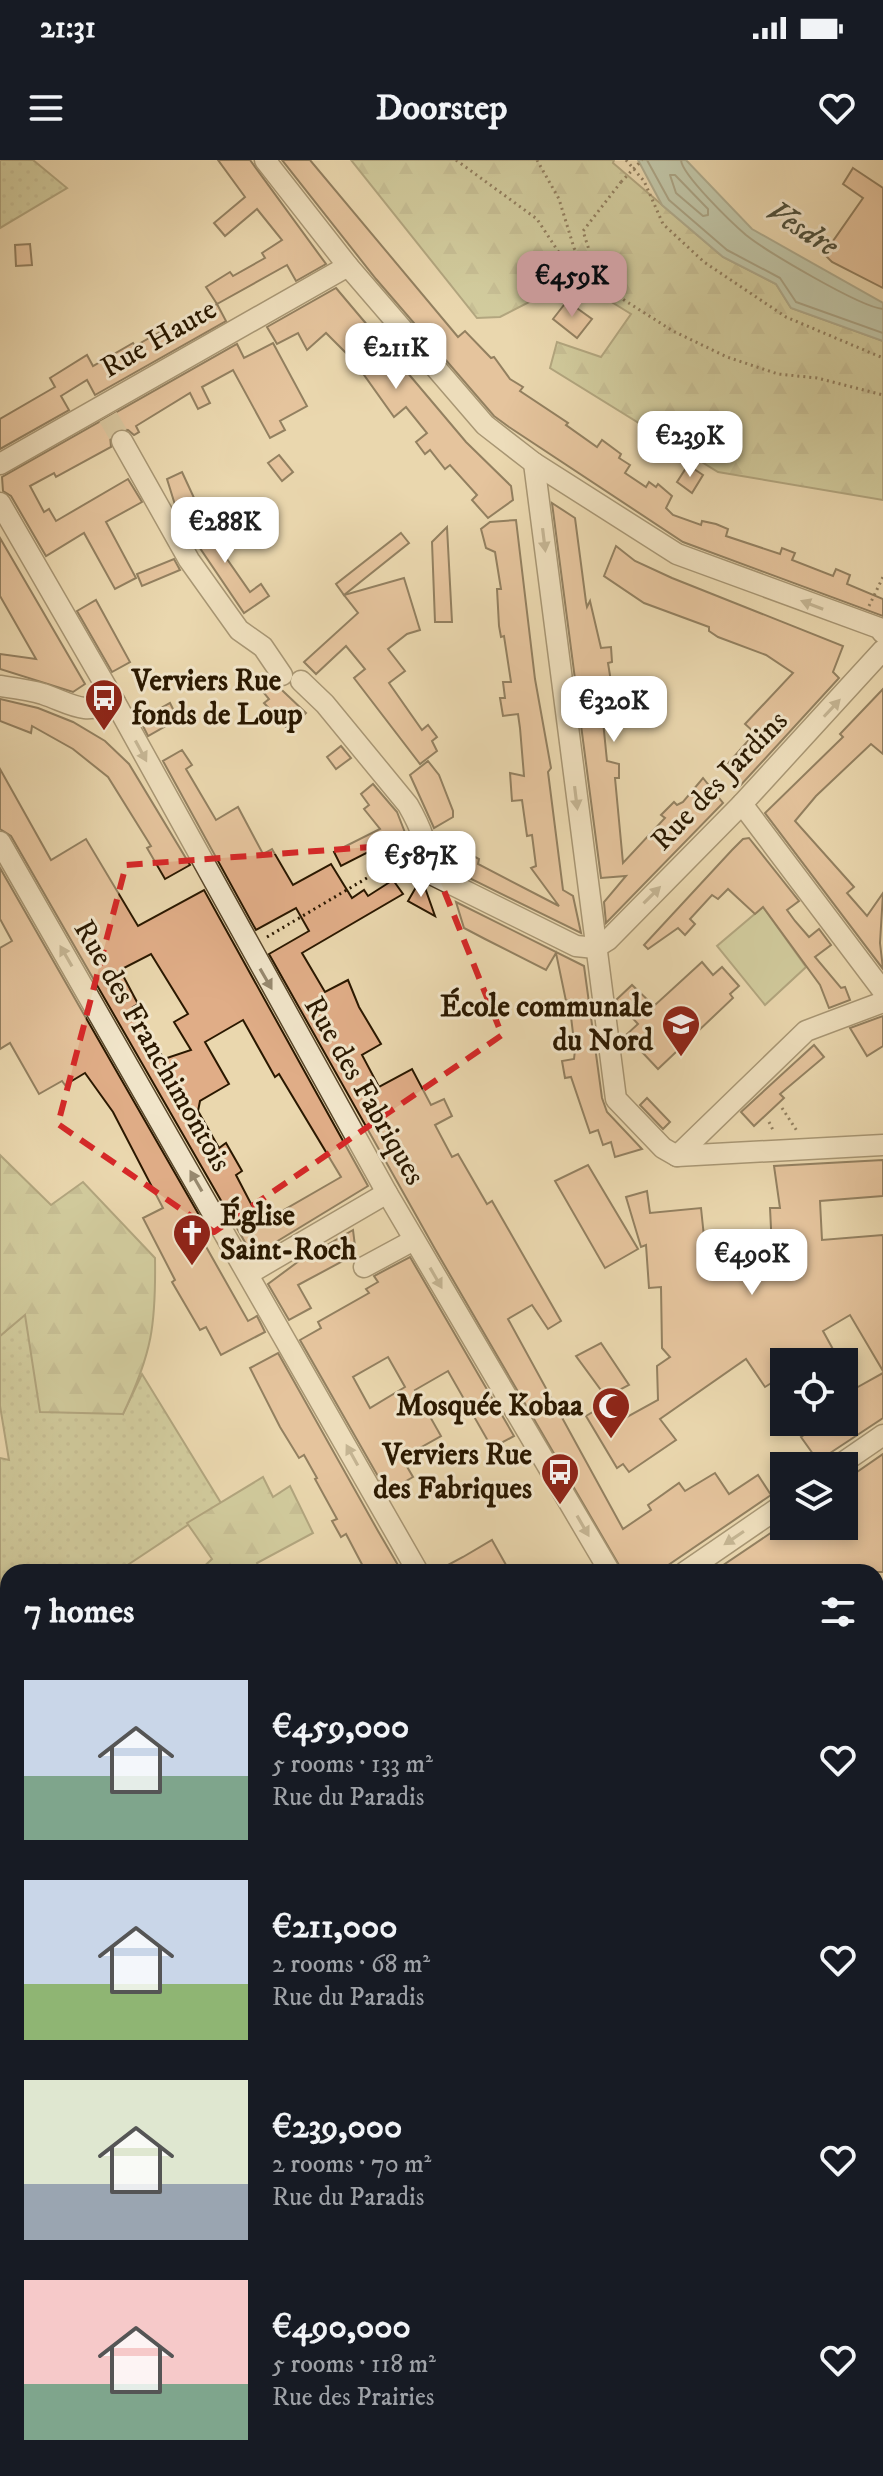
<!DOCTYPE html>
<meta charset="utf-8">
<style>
:root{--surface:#171b24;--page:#242831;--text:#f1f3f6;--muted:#9ea1a6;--accent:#c59692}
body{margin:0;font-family:"IM FELL DW Pica",serif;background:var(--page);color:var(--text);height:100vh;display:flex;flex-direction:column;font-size:30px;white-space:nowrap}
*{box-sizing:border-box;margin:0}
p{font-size:26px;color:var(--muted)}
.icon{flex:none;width:44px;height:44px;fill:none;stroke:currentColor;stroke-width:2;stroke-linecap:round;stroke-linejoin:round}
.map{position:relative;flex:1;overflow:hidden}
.drawer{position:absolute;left:0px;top:1404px;width:884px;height:912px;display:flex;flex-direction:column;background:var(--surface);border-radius:24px 24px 0 0;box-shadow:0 4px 12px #0003}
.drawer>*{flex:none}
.controls{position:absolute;left:770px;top:1188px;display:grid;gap:16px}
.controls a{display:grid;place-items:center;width:88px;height:88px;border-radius:0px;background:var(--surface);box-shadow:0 4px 12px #0003;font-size:40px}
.price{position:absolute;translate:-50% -68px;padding:0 18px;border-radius:16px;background:#fff;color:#222;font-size:26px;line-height:52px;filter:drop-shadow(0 2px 4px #0008)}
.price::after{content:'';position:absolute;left:50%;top:48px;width:24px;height:18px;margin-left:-12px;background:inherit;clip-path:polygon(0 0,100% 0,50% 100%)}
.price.active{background:var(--accent);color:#111}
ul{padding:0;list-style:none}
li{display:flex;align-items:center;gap:24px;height:200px;padding:0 24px}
li span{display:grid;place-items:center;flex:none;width:224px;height:160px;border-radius:0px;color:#555}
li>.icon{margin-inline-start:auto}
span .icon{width:96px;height:96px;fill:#fffc;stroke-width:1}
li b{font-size:34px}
h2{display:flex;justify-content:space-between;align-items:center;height:96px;padding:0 24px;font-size:34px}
.status{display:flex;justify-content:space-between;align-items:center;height:56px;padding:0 40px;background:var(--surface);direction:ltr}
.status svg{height:22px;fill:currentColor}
header{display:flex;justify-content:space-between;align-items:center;height:104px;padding:0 24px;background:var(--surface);font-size:36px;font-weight:700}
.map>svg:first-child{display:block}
.grass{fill:url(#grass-dots);stroke:#706b45;stroke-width:2}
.forest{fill:url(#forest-firs);stroke:#706b45;stroke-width:2}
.cemetery{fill:url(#cemetery-stones);stroke:#706b45;stroke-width:2}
.park{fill:#b7be8a;stroke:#706b45;stroke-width:2}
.water{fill:#98baab;stroke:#6c7967;stroke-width:2}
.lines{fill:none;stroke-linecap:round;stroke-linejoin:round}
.shore{stroke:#616956;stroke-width:2}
.stream{stroke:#6c7967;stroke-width:5}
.building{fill:#e0ad87;stroke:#2a1800;stroke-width:2;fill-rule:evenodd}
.minor-tunnel{stroke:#c4b18b;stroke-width:20;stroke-dasharray:20 10;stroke-linecap:butt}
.minor-casing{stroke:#5a482c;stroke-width:23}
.major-casing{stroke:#2a1800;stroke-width:29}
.path{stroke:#2a1800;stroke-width:3;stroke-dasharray:2 4;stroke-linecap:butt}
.minor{stroke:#f1e5ca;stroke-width:20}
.major{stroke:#ead7ae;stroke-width:26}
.path-bridge{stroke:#2a1800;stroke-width:3;stroke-dasharray:2 4;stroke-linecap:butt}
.oneway{fill:#97896f}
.marked{fill:none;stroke:#d62828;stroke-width:6;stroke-dasharray:16 10;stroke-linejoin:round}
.labels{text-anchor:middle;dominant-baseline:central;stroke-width:6;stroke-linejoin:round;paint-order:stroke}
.street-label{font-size:30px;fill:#2a1800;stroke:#f1e5ca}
.poi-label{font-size:30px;font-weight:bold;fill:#2a1800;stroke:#f1e5ca;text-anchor:end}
.water-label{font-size:32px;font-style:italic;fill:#50513c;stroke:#f1e5ca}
</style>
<div class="status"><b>21:31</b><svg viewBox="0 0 49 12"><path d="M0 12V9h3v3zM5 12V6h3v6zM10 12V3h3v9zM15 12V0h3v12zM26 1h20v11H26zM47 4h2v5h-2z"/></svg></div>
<header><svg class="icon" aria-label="menu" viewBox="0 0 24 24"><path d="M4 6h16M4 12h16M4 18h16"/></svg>Doorstep<svg class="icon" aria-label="heart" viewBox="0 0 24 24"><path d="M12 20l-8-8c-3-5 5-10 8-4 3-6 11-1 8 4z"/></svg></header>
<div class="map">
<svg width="883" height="2316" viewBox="0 0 883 2316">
<defs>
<pattern id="grass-dots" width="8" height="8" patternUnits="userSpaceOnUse" patternTransform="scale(2)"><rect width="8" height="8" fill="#b7be8a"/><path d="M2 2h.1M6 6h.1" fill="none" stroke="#9ea375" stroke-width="1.8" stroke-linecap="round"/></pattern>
<pattern id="forest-firs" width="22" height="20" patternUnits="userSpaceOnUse" patternTransform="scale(2)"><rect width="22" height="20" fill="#b7be8a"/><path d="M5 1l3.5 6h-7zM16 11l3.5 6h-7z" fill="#9ea375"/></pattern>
<pattern id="cemetery-stones" width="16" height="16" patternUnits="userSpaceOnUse" patternTransform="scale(2)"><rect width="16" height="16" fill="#b7be8a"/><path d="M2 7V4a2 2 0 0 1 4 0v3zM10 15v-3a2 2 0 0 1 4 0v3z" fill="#9ea375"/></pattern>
</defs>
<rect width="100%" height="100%" fill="#ead7ae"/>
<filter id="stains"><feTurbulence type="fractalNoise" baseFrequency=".0025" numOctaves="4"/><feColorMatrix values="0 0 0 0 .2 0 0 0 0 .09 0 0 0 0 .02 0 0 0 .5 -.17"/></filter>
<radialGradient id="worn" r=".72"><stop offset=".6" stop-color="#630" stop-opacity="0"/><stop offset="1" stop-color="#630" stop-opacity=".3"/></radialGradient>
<g class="grass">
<path d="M0,0H33L67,28L0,68Z"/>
<path d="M25,1154L123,1254L142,1214L221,1343L117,1412H8V1489L0,1495V1298L9,1300L0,1246V1176Z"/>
</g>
<g class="forest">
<path d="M351,0H614L613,3L723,97L776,124L791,148L883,181V340L718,312L550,208L557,182L601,197L631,154L574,119L500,157L477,158Z"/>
<path d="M0,995L51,1045L83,1022L155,1098C156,1165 152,1193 123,1254L40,1252L25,1155L0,1176Z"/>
<path d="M263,1317L273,1337L290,1326L313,1373L257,1403L260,1412H198L212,1399L187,1363Z"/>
<path d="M8,1573V1664L0,1667V1578Z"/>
<path d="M8,1976V2276L0,2278V1978Z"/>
<path d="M44,2308H141L139,2316H33L45,2312Z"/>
<path d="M199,2308H259L256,2316H196Z"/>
</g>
<g class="cemetery">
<path d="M883,2073V2162L876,2152V2074Z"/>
<path d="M883,2171V2290L881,2292L876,2281V2174Z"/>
</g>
<path class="park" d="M763,747L806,807L765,845L717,786Z"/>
<path class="water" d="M638,0H686L752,69L883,143V181L791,148L776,124L723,97L662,45Z"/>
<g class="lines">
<g class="shore">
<path d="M647,0L669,40L727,90L780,118L796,142L883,173"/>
<path d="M681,0C682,15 732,63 746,75C766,91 860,147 883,149"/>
<path d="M670,15H675L708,49V55L703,56L676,33Z"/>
</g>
<path class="stream" d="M0,1621L8,1617"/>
</g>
<g class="building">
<path d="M218,0H250L326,104L296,121L287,105L217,144L206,127L230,112L233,116L265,98L262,93L282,80L257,49L225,76L214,63L245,37Z"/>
<path d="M282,0H310L458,177L465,171L491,198L494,197L510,219L523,227L520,231L568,263L566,265L597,287L602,280L621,294L619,298L630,305L625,313L646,327L649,322L656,327L658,324L672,336L666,348L673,355L701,365L702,361L716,364L728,369L726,376L780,394L782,388L795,393L792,400L833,416L836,409L850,415L847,424L883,439V456L683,382L509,267L494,256L376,119Z"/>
<path d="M853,8L883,28V128L832,102L824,94L863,38L843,24Z"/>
<path d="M30,84L32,105L16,106L15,85Z"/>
<path d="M336,128L466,282L511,326L513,340L488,358L472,340L477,335L450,305L445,309L430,290L425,294L416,282L427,273L406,247L394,257L354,201L326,173L307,190L298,173L277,184L267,167Z"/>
<path d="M567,141L592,159L577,178L553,159Z"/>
<path d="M217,144L226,161L95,235L87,220L61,236L69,250L0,289V259L55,227L50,218L87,195L93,206L133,183L135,186L160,172L163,176Z"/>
<path d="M273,183L307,246L280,261L285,270L270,278L233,210L202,227L210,243L198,249L190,233L136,266L139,272L134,275L128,270L116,269L110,275L111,287L56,317L54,313L30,326L44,352L49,349L56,361L128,319L142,342L106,362L136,418L115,429L84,373L46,396L11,336L3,331L2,317L237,184L244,198Z"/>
<path d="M279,295L293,312L282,321L268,303Z"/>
<path d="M688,305L703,315L692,333L677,322Z"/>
<path d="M182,312L195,340L176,348L167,319Z"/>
<path d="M552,343L575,358L586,442L587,447L590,441L601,488L611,487L612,502L608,503L613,534L605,535L607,551H602L607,601L619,604V618H615L623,703L665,658L661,655L674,642L677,645L683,642L703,618L723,643L606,763L604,742L626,716L601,718Z"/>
<path d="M206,356L226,385L220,389L250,432L261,424L269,436L244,453L187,369Z"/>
<path d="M516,360L535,519L551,608L548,612L563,730L573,736L581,773L445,706L440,694L450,683L479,699L478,704L559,746L531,708L536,706L532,675L527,676L522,640L512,641L510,613L524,616L520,568L518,554L503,556L500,538H505L503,522H511L504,476L501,477L499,466L497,429H501L495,392L486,388L481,369L490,362Z"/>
<path d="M447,367L452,462H435L432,382Z"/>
<path d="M401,373L409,383L344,435L336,424Z"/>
<path d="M0,378L85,524L73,532L0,509V494L36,499L0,436Z"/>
<path d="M616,386L635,401L672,418L843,486L833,512L839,518L739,627L724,608L755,573L745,564L793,513L766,495L718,477L709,471V467L644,443L604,416Z"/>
<path d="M174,399L180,410L142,426L137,414Z"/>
<path d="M404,418L420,470L407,474L388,489L405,511L389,523L422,570L428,565L437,577L432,581L437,591L420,604L354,518L365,509L346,486L316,514L304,502L358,453L344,435Z"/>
<path d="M96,440L130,502L112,512L77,451Z"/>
<path d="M265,514L306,553L288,569L264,543L269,539L255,522Z"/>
<path d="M883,529V594L871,584L816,636L795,661L854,727L847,733L867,756L883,733L880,783L883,809L765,653L843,577L840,574Z"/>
<path d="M0,539L38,548L73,562L105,581L129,604L190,705L165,719L147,688L151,686L108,617L73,589L32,566L31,573L0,561Z"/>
<path d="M170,543L178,559L148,576L140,560Z"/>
<path d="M341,586L351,598L336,609L327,597Z"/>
<path d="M182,590L192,605L186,609L216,660L238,647L263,694L272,689L293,725L331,704L352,738L364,730L368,736L393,720L403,734L302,793L325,832L348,820L359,847L381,884L362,895L379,927L412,909L431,945L444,939L452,956L435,965L452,997L458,994L487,1044L492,1041L561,1161L548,1169L532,1145L508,1159L623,1369L651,1350L648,1345L679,1323L685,1331L715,1313L729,1334L758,1315L771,1335L658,1412H623L435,1089L269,794L309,771L296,748L256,770L163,601Z"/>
<path d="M428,601L439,615L453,651V657L434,668L410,615Z"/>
<path d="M0,609L51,700L86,679L138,766L204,730L368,1026L253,1096L11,676L0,669ZM151,794L188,854L174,862L191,890L164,899L133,847L138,844L120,810ZM243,860L275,917L279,914L341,1017L261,1063L236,1015L242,1011L226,983L219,988L198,951L200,941L229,924L205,882Z"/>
<path d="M373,624L397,652L409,683L378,701L372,690L341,706L334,692L380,669L364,649L369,645L361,634Z"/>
<path d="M749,678L799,741L787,750L795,761L809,777L819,769L831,785L815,797L841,828L845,827L850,840L829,848L820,825L763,747L755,754L728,729L718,739L712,735L690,759L695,764L685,775L678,768L648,789L644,785L732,690L743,679Z"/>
<path d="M0,708L199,1055L191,1060L248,1161L257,1156L265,1172L221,1195L206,1167L200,1170L172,1122L175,1120L143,1058L163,1048L113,952L85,913L65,925L62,921L39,934L10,883L0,889V788L12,781L0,759Z"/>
<path d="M419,722L424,725L435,756L408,741Z"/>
<path d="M456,742L584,806L602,938L607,952L642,989L615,997L611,982L603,985L598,970L590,973L571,917L565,918L562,901L574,899L575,890L569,840L566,841L556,793L546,810L485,779L464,768Z"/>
<path d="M702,802L713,815L722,807L739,826L730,834L733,838L658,909L626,875L638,864L616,840L632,825L654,846Z"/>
<path d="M883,856V886L867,896L850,868Z"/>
<path d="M814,885L824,897L780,934L784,938L754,966L741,952Z"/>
<path d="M647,938L670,962L663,969L640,945Z"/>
<path d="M883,1000V1036L820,1041L822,1080L883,1075V1211L850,1155L823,1171L840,1202H784V1215L765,1227L746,1199L660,1259L676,1280L629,1312L623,1304L617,1308L586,1256L606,1244L618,1262L658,1240L657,1206L670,1197L662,1188L661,1127L649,1128L646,1085L641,1087L626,1037L647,1031L650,1053L701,1048L706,1096L772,1088L770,1048H780L774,1006Z"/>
<path d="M588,1005L638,1089L605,1108L555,1021Z"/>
<path d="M353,1070L356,1094L298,1125L311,1148L289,1160L268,1124L299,1101Z"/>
<path d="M410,1097L514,1276L492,1288L448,1211L415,1230L441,1276L402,1298L413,1317L387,1332L300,1180L321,1168L318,1162L369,1133L366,1129L378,1122L374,1116ZM388,1197L405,1227L370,1248L353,1217Z"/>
<path d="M601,1183L629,1225L606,1237L576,1196Z"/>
<path d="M278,1193L378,1371L402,1412H366L346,1374L341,1377L332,1361L337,1359L315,1319L317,1318L304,1295L299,1298L280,1267L250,1208Z"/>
<path d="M844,1208L856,1228L883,1213V1258L818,1301L801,1277L814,1268L817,1273L833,1262H844Z"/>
<path d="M883,1294V1412H713L781,1366H844V1321Z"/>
<path d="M492,1380L510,1412H435L463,1397Z"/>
</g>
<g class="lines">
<path class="minor-tunnel" d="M108,257L122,281"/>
<defs>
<g id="minor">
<path d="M265,0L348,106L485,265L534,303L677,394L879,468L883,473"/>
<path d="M122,281L189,400L239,470L263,487L282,515"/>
<path d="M534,303L616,939L663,988L677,996L883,985"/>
<path d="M0,304L348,106"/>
<path d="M0,343L115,542"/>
<path d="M301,521L325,544L408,645C420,666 430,688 427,712L576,786L595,788"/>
<path d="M0,526C14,528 30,530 43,534C74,545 82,555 115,542L387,1033L610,1412"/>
<path d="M742,644L883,831"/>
<path d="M0,682L418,1412"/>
<path d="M595,788L608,780L742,644L883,490"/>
<path d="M677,996L806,871L883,842"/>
<path d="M364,1107L414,1080"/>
<path d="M250,1113L387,1033"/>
<path d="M838,1306L883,1275"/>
<path d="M685,1412L784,1344"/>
<path d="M876,1475L883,1470"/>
<path d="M0,1495L8,1489"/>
<path d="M876,1560L883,1563"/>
<path d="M0,1842L8,1854"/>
<path d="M876,1873L883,1862"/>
<path d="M862,2308L863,2316"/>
<path d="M412,2315L430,2308"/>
<path d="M176,2316L180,2308"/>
<path d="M297,2316L303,2308"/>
</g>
<g id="major">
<path d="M876,1752L883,1753"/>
<path d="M0,1899L8,1891"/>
<path d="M0,1924L8,1922"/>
</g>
</defs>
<use href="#minor" class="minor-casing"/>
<use href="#major" class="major-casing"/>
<g class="path">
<path d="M456,0L537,59L567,105L592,125L604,114L590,93L583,71L621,22"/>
<path d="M537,0L559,39L574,88L584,105L624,140L673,171L727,197L778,214L817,218L883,235"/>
<path d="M626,0L644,21L663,64L704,102L786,157L883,198"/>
<path d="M869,446L883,417"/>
<path d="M267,777L389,705L408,709"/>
<path d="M782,948L797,971"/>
<path d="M769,962L774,972"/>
<path d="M876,1717L883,1718"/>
<path d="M0,1764L8,1761"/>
<path d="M0,1797L8,1794"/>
</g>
<use href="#minor" class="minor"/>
<use href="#major" class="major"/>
<path class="path-bridge" d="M621,22L642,0"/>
</g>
<defs><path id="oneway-solid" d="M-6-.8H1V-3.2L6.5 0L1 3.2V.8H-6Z" transform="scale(2)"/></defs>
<g class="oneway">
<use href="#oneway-solid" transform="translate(544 380) rotate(83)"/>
<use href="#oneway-solid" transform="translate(812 445) rotate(-159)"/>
<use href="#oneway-solid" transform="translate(832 548) rotate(-47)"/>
<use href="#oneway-solid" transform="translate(141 591) rotate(62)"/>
<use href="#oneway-solid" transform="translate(576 638) rotate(83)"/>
<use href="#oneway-solid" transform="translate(652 735) rotate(-45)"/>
<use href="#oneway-solid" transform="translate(66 796) rotate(-120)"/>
<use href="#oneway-solid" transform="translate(266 819) rotate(60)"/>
<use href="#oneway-solid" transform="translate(196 1021) rotate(-120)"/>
<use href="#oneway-solid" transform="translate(436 1118) rotate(60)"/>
<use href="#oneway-solid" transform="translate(352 1295) rotate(-119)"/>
<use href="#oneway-solid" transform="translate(583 1366) rotate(60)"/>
<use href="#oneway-solid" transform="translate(734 1378) rotate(146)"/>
</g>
<path d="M0 0H883V2316H0ZM425,683L502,875L214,1072L58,964L126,705Z" fill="#ead7ae" fill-opacity=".55" fill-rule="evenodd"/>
<path class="marked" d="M425,683L502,875L214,1072L58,964L126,705Z"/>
<defs>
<symbol id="bus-pin" viewBox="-11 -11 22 30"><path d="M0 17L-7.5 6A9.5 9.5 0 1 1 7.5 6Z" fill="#8f2418" stroke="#f1e5ca"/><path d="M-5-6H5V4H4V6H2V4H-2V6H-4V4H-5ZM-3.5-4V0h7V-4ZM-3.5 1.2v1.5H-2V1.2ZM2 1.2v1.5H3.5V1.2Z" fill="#fff"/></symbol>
<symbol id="school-pin" viewBox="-11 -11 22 30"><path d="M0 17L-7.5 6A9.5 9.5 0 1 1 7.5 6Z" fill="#8f2418" stroke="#f1e5ca"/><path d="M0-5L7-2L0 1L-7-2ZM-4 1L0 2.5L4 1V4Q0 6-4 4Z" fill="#fff"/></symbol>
<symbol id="church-pin" viewBox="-11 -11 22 30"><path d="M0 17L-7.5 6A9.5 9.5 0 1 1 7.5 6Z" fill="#8f2418" stroke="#f1e5ca"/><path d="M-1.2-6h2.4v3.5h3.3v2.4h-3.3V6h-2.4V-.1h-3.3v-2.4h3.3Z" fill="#fff"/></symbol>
<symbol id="mosque-pin" viewBox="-11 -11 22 30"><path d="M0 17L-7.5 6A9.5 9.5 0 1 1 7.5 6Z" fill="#8f2418" stroke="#f1e5ca"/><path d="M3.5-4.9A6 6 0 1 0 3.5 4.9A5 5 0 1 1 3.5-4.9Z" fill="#fff"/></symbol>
</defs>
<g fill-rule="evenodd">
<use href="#bus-pin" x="82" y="516" width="44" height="60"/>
<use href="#school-pin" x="659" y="842" width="44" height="60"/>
<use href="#church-pin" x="170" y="1051" width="44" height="60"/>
<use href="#mosque-pin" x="589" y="1224" width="44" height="60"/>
<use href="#bus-pin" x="538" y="1290" width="44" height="60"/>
</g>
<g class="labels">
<g class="street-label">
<text transform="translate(159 179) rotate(-30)">Rue Haute</text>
<text transform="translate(720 621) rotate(-46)">Rue des Jardins</text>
<text transform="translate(152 886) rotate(60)">Rue des Franchimontois</text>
<text transform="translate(364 931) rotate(60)">Rue des Fabriques</text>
</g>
<g class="poi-label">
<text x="132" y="521" text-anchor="start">Verviers Rue<tspan x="132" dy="34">fonds de Loup</tspan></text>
<text x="653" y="847">École communale<tspan x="653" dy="34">du Nord</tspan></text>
<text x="220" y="1056" text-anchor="start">Église<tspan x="220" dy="34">Saint-Roch</tspan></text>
<text x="583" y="1246">Mosquée Kobaa</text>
<text x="532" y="1295">Verviers Rue<tspan x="532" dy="34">des Fabriques</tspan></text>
</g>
<g class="water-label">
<text transform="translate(802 69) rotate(32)">Vesdre</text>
</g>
</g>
<rect width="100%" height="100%" filter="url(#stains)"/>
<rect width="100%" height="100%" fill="url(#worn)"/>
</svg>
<div class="controls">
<a><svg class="icon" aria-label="locate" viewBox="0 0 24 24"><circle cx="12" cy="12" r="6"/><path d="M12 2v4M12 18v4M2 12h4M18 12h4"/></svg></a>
<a><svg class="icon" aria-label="layers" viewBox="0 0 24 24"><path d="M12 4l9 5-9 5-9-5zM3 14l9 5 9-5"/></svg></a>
</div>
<b class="price active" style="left:572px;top:159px">€459K</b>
<b class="price" style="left:396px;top:231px">€211K</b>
<b class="price" style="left:690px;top:319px">€239K</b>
<b class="price" style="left:225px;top:405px">€288K</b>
<b class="price" style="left:614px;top:584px">€320K</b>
<b class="price" style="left:421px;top:739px">€587K</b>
<b class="price" style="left:752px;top:1137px">€490K</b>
<section class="drawer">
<h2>7 homes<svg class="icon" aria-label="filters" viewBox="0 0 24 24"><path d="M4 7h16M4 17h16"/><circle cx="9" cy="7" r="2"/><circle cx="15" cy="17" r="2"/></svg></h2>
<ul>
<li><span style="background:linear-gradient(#c9d6e8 60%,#7fa58c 0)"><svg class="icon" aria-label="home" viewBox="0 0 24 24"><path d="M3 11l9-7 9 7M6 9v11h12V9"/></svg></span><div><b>€459,000</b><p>5 rooms · 133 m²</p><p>Rue du Paradis</p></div><svg class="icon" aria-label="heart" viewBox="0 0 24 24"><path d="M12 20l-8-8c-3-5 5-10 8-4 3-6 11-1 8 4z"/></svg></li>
<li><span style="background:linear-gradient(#c9d6e8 65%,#8fb573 0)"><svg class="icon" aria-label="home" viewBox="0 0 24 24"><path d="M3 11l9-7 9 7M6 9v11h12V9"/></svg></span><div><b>€211,000</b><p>2 rooms · 68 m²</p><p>Rue du Paradis</p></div><svg class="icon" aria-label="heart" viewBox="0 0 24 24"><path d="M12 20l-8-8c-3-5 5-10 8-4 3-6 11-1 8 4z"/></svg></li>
<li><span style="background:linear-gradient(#dfe7d0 65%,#9aa5b1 0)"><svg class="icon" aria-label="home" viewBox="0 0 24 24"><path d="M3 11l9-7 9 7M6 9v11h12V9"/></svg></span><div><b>€239,000</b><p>2 rooms · 70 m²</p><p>Rue du Paradis</p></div><svg class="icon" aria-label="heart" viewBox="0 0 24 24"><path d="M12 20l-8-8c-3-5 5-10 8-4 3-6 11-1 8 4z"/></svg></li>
<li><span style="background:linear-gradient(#f6c9c9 65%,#7fa58c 0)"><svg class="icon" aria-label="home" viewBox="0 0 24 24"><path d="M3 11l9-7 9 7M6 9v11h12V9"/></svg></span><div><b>€490,000</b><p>5 rooms · 118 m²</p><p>Rue des Prairies</p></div><svg class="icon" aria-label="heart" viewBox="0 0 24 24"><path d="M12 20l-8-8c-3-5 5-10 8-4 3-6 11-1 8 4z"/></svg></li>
</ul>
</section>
</div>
